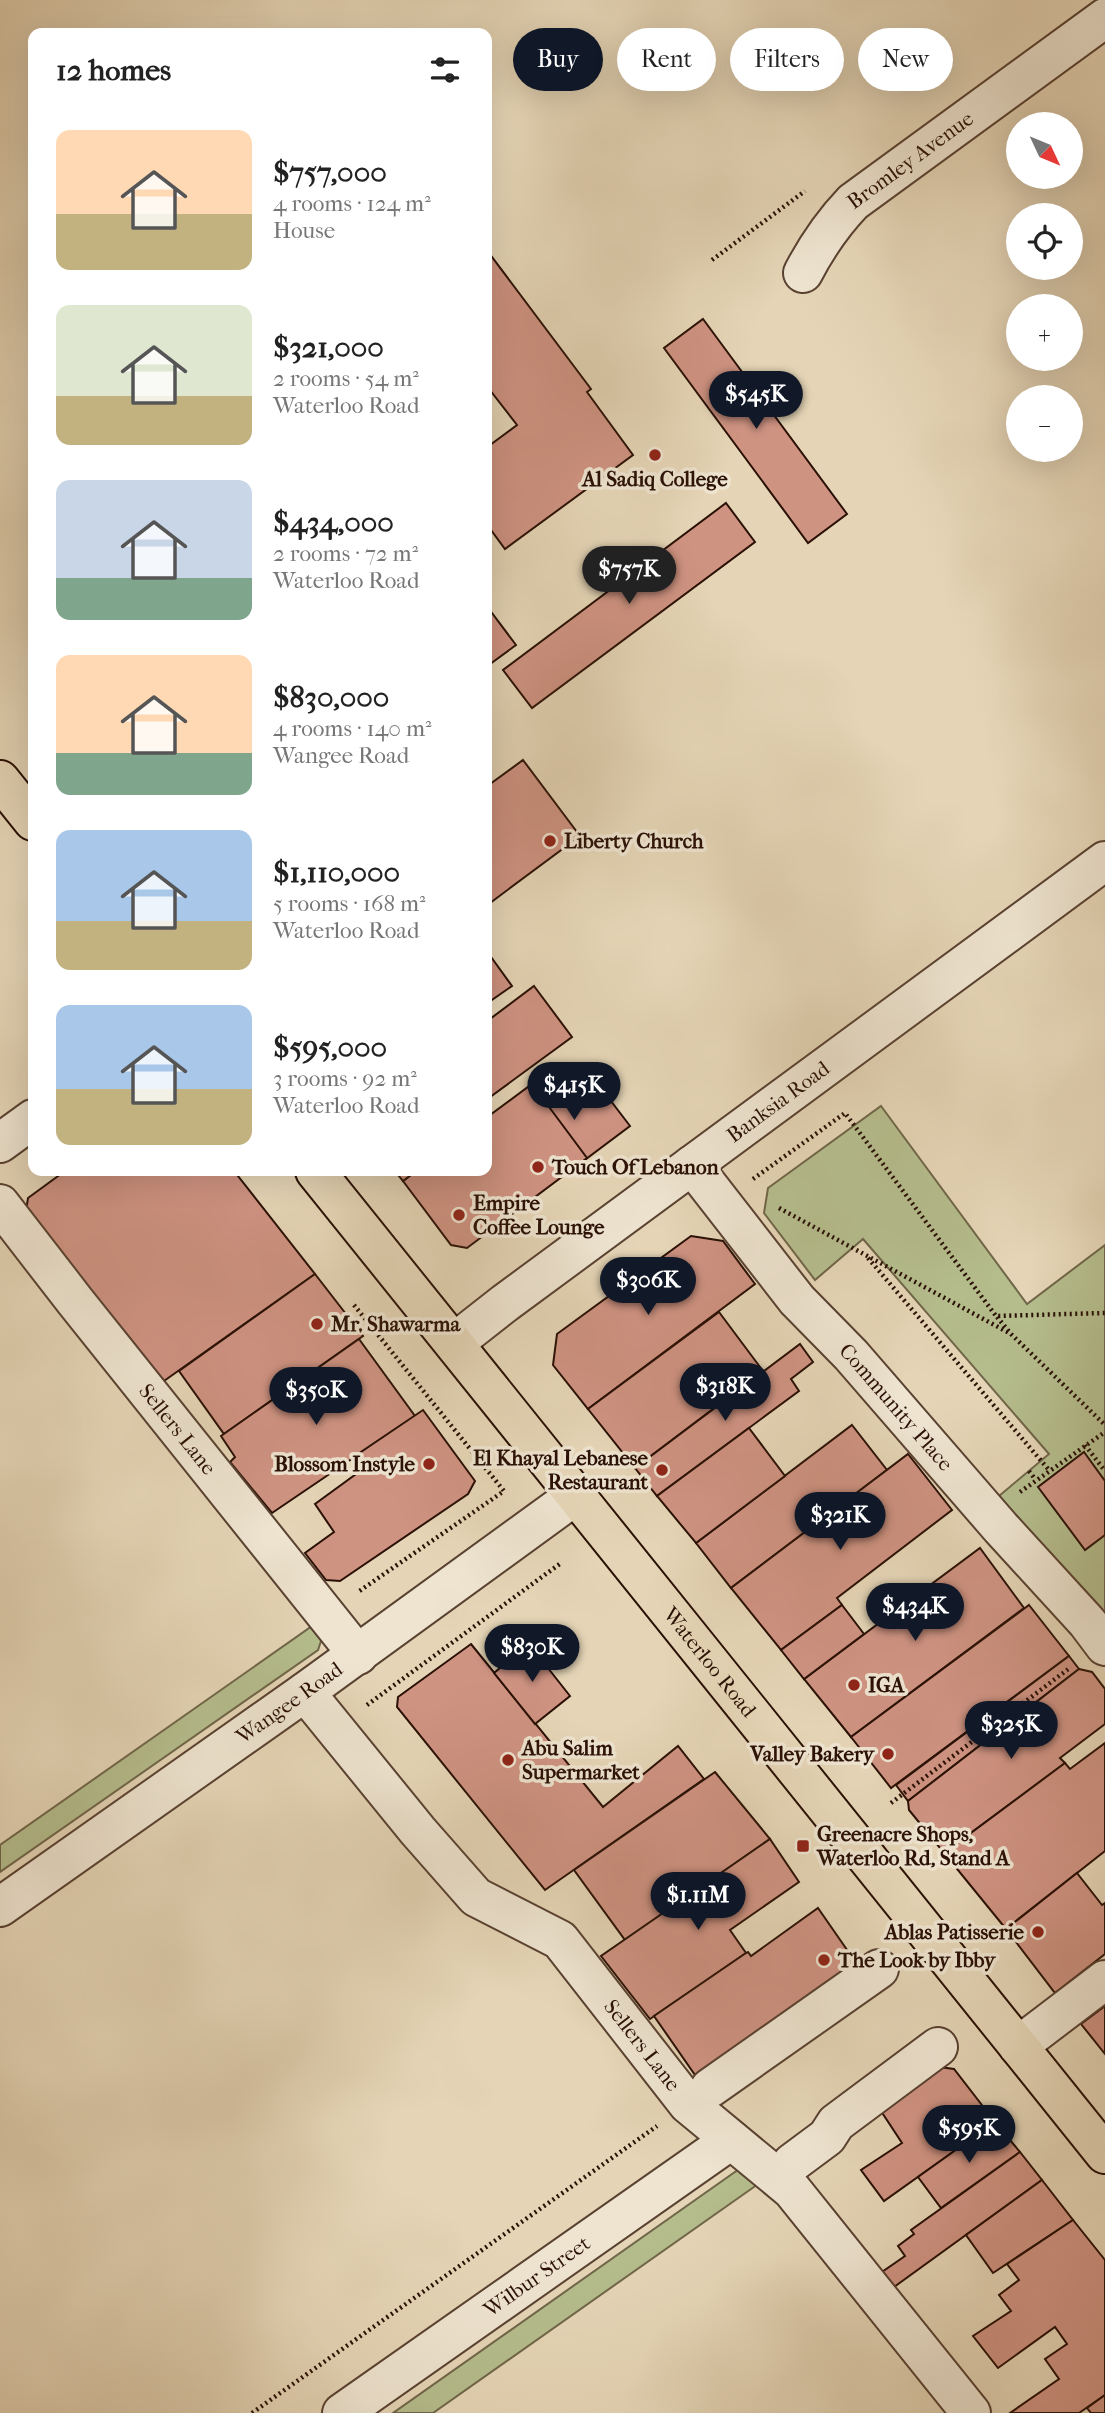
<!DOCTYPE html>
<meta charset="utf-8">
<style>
:root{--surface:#fff;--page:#f6f6f6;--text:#222;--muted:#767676;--accent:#111827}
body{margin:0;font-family:"IM FELL French Canon",serif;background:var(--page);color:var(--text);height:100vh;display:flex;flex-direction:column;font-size:26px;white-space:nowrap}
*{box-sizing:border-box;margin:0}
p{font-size:23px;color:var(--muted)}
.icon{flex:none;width:38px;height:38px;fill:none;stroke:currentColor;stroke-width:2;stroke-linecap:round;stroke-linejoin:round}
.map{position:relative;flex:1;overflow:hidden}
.sheet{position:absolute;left:28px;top:28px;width:464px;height:1148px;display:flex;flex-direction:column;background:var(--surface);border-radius:14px;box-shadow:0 7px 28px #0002}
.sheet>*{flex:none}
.banner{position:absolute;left:513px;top:28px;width:486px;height:63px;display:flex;gap:14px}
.needle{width:46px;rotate:134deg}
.fabs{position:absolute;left:1006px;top:112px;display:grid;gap:14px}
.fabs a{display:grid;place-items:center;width:77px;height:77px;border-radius:50%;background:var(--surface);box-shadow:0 7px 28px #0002;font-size:35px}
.price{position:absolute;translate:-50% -60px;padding:0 16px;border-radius:24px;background:var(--accent);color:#fff;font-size:23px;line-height:46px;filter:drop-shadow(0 2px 4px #0008)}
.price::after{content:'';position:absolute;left:50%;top:42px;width:21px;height:16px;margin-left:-10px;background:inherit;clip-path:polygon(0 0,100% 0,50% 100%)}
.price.on{background:#222;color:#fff}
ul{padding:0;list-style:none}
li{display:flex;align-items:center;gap:21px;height:175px;padding:0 28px}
li span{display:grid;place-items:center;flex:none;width:196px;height:140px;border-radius:14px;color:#555}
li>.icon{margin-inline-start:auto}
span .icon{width:84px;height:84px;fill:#fffc;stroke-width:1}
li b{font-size:30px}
h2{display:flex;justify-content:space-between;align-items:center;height:84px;padding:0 28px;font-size:30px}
.tag{padding:0 24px;border-radius:32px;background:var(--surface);box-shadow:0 7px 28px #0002;font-size:24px;line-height:63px}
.tag.on{background:var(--accent);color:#fff}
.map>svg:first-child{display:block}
.green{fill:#b5bd8d;stroke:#706649;stroke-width:2}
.building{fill:#cf9382;stroke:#2a1005;stroke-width:2}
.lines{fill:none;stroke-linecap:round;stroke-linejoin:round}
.minor-casing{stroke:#594131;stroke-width:42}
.major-casing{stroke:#2a1005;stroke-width:42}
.path{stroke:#2a1005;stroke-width:4.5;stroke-dasharray:2 3.5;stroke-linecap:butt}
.minor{stroke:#eee4d0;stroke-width:38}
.major{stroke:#e5d5b6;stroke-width:38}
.poi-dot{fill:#8f2418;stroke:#eee4d0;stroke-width:2.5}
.labels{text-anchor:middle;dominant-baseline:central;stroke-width:7;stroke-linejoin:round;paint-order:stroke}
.street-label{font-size:21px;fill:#2a1005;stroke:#eee4d0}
.poi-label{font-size:21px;font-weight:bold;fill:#2a1005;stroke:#eee4d0;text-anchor:start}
</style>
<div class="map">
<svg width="1105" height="2413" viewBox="0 0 1105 2413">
<rect width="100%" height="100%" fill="#e5d5b6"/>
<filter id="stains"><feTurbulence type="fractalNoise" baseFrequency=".00286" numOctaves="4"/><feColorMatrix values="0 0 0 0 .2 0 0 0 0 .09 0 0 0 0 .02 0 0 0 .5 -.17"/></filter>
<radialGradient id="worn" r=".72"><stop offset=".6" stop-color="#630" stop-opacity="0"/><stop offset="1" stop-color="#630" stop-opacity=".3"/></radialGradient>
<g class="green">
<path d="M881,1106L1027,1304L1105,1245V1631L1005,1513L999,1496L1049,1454L863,1239L815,1280L764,1213L768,1188Z"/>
<path d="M315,1624L323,1635L318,1650L0,1872V1845Z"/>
<path d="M742,2167L761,2182L433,2413H393Z"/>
</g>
<g class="building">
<path d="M486,249L591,389L587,392L633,455L505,549L488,526L486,528V448L517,425L486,385Z"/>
<path d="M703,319L847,514L808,543L664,348Z"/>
<path d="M726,503L755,542L532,708L503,670Z"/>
<path d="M486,605L516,645L486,667Z"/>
<path d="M523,760L580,836L486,906V787Z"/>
<path d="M486,950L512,986L486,1004Z"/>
<path d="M534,986L572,1037L486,1100V1022Z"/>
<path d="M585,1067L630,1126L562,1177L517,1118Z"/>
<path d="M532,1084L587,1158L467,1248L451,1245L403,1181L416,1171H486V1118Z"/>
<path d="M65,1171H234L315,1274L164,1381L26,1211L28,1198Z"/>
<path d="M395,1171H416L403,1181Z"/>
<path d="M691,1236L723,1241L755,1284L588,1409L553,1365L557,1334Z"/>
<path d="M315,1274L363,1336L224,1434L179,1371Z"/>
<path d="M719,1312L763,1371L635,1468L588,1409Z"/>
<path d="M359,1339L415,1416L272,1513L230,1462L235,1457L221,1436Z"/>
<path d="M800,1344L813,1362L791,1379L799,1391L657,1496L635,1468Z"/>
<path d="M423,1410L475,1481L468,1494L340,1581L326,1580L305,1553L334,1532L315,1504L367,1466L358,1454Z"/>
<path d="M852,1425L887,1470L731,1588L696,1543Z"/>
<path d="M749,1428L785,1476L696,1543L657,1496Z"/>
<path d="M1084,1452L1105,1481V1535L1085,1550L1038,1487Z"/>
<path d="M908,1454L952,1510L837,1598L842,1605L781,1650L731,1588Z"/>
<path d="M980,1548L1024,1608L851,1737L804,1679Z"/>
<path d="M842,1605L864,1634L804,1679L781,1650Z"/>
<path d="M1029,1605L1069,1656L891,1788L851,1737Z"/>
<path d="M471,1644L603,1807L678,1746L704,1779L545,1890L397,1707L398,1697Z"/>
<path d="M529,1644L570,1696L535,1724L494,1673Z"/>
<path d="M1069,1656L1079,1669L908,1801L896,1785Z"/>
<path d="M1079,1669L1092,1672L1105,1689V1724L1060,1758L1065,1763L944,1853L909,1810L908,1801Z"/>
<path d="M1105,1743V1851L1006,1929L944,1853L1065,1763L1070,1769Z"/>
<path d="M715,1772L770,1839L625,1940L574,1870Z"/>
<path d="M770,1839L799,1882L730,1930L746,1953L650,2019L601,1956Z"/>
<path d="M1077,1873L1102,1905L1105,1903V1954L1055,1993L1006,1929Z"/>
<path d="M818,1908L861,1970L707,2076L695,2075L654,2016L746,1953L748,1952L751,1956Z"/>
<path d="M1105,2006V2054L1081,2024Z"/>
<path d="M939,2067L954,2069L995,2122L884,2201L861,2170L902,2143L879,2108Z"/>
<path d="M995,2122L1020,2152L941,2208L918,2177Z"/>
<path d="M1020,2152L1042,2180L894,2287L882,2272L905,2256L898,2246L914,2234L911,2230Z"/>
<path d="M1042,2180L1073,2220L993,2273L966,2235Z"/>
<path d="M1073,2220L1105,2260V2395L1079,2413H1010L1059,2379L1045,2359L1067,2344L1055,2327L998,2368L973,2336L1011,2311L999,2295L1019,2280L1007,2264Z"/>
<path d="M1105,2395V2413H1091L1087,2408Z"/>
</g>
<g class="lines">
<defs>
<g id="minor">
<path id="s1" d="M803,273C817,246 832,224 853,202L1105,18"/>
<path d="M0,1143L33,1119"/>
<path id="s2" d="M692,1165L797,1300L851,1355L1001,1528L1087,1622L1105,1646"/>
<path id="s3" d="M0,1204L75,1301L358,1655"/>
<path id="s4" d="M454,1343L505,1303L1105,861"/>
<path id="s5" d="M305,1692L418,1831L476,1897L560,1940L688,2104L792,2190L971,2413"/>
<path id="s6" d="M0,1907L305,1692L576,1495"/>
<path d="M1018,2046L1105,1980"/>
<path d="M710,2088L879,1969"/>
<path d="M792,2163L827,2137L836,2123L938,2047"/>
<path id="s7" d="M342,2413L731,2140"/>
</g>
<g id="major">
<path d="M0,780L33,821"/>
<path id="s8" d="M315,1171L1105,2154"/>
</g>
</defs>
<use href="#minor" class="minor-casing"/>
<use href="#major" class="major-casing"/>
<g class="path">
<path d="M712,260L805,191"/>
<path d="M753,1179L845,1113L996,1316L1105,1313"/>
<path d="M779,1208L1011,1334"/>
<path d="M868,1258L1049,1470"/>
<path d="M354,1305L504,1491L358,1592"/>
<path d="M997,1317L1011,1334L1105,1425"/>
<path d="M1085,1445L1105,1471"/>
<path d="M1029,1471L1035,1479"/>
<path d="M1020,1492L1105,1432"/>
<path d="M367,1705L561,1563"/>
<path d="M891,1803L1071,1667"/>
<path d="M252,2413L657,2126"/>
</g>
<use href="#minor" class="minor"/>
<use href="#major" class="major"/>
</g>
<g class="poi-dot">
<circle cx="655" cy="455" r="7"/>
<circle cx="550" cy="841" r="7"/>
<circle cx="538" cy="1167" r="7"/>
<circle cx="459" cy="1215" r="7"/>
<circle cx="317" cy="1324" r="7"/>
<circle cx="429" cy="1464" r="7"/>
<circle cx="662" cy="1470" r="7"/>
<circle cx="854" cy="1685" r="7"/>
<circle cx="888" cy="1754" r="7"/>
<circle cx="508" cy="1760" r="7"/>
<rect x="796" y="1839" width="14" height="14" rx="3.5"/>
<circle cx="1038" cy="1932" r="7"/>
<circle cx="824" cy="1960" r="7"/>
</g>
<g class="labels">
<g class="street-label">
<text stroke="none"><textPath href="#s1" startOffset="158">Bromley Avenue</textPath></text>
<text stroke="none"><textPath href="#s4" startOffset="404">Banksia Road</textPath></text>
<text stroke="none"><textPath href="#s2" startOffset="317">Community Place</textPath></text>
<text stroke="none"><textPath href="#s3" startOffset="287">Sellers Lane</textPath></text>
<text stroke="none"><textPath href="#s8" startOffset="630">Waterloo Road</textPath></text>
<text stroke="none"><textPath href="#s6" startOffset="354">Wangee Road</textPath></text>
<text stroke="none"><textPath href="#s5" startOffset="495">Sellers Lane</textPath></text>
<text stroke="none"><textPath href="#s7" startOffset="238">Wilbur Street</textPath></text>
</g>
<g class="poi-label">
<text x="655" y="479" text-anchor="middle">Al Sadiq College</text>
<text x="564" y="841">Liberty Church</text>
<text x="552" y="1167">Touch Of Lebanon</text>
<text x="473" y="1203">Empire<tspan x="473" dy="24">Coffee Lounge</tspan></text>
<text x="331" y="1324">Mr. Shawarma</text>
<text x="648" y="1458" text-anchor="end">El Khayal Lebanese<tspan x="648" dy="24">Restaurant</tspan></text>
<text x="415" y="1464" text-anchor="end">Blossom Instyle</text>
<text x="868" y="1685">IGA</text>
<text x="522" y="1748">Abu Salim<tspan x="522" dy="24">Supermarket</tspan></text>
<text x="874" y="1754" text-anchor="end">Valley Bakery</text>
<text x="817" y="1834">Greenacre Shops,<tspan x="817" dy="24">Waterloo Rd, Stand A</tspan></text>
<text x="1024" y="1932" text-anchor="end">Ablas Patisserie</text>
<text x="838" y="1960">The Look by Ibby</text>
</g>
</g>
<rect width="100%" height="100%" filter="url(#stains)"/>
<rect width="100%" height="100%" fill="url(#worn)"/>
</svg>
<div class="fabs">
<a><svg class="needle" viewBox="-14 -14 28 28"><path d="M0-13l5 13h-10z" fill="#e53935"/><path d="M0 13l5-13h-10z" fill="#767676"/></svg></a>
<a><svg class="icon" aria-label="locate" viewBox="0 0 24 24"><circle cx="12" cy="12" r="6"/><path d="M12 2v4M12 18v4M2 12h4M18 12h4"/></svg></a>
<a>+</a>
<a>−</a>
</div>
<b class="price" style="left:756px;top:431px">$545K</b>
<b class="price on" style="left:629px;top:606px">$757K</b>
<b class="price" style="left:574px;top:1122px">$415K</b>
<b class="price" style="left:648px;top:1317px">$306K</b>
<b class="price" style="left:725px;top:1423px">$318K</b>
<b class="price" style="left:316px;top:1427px">$350K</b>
<b class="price" style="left:840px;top:1552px">$321K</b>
<b class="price" style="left:915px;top:1643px">$434K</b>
<b class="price" style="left:532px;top:1684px">$830K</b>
<b class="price" style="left:1011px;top:1761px">$325K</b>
<b class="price" style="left:698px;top:1932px">$1.11M</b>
<b class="price" style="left:969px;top:2165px">$595K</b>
<div class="banner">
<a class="tag on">Buy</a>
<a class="tag">Rent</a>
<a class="tag">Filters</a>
<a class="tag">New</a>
</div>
<section class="sheet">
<h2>12 homes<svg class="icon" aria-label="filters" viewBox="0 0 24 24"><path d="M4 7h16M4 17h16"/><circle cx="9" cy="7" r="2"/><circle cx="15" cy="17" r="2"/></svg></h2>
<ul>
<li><span style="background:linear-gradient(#ffd9b3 60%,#c2b280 0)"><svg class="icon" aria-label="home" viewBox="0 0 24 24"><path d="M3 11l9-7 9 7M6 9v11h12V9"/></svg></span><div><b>$757,000</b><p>4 rooms · 124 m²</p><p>House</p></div></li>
<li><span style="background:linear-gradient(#dfe7d0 65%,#c2b280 0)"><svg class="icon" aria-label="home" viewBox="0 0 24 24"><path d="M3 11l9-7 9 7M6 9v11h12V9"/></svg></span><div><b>$321,000</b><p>2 rooms · 54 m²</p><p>Waterloo Road</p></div></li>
<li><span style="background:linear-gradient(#c9d6e8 70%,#7fa58c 0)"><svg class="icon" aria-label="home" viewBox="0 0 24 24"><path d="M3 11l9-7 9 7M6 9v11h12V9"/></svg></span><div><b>$434,000</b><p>2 rooms · 72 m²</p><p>Waterloo Road</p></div></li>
<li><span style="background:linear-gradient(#ffd9b3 70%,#7fa58c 0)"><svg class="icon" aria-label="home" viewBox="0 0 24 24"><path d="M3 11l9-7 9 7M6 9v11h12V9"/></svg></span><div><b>$830,000</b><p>4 rooms · 140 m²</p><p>Wangee Road</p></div></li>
<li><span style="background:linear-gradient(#a9c7e8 65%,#c2b280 0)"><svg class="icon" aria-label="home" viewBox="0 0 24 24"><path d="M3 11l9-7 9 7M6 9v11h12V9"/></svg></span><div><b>$1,110,000</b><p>5 rooms · 168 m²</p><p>Waterloo Road</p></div></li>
<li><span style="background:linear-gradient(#a9c7e8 60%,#c2b280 0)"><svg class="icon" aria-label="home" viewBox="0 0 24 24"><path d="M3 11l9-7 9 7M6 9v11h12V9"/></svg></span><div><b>$595,000</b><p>3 rooms · 92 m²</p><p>Waterloo Road</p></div></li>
</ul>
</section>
</div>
